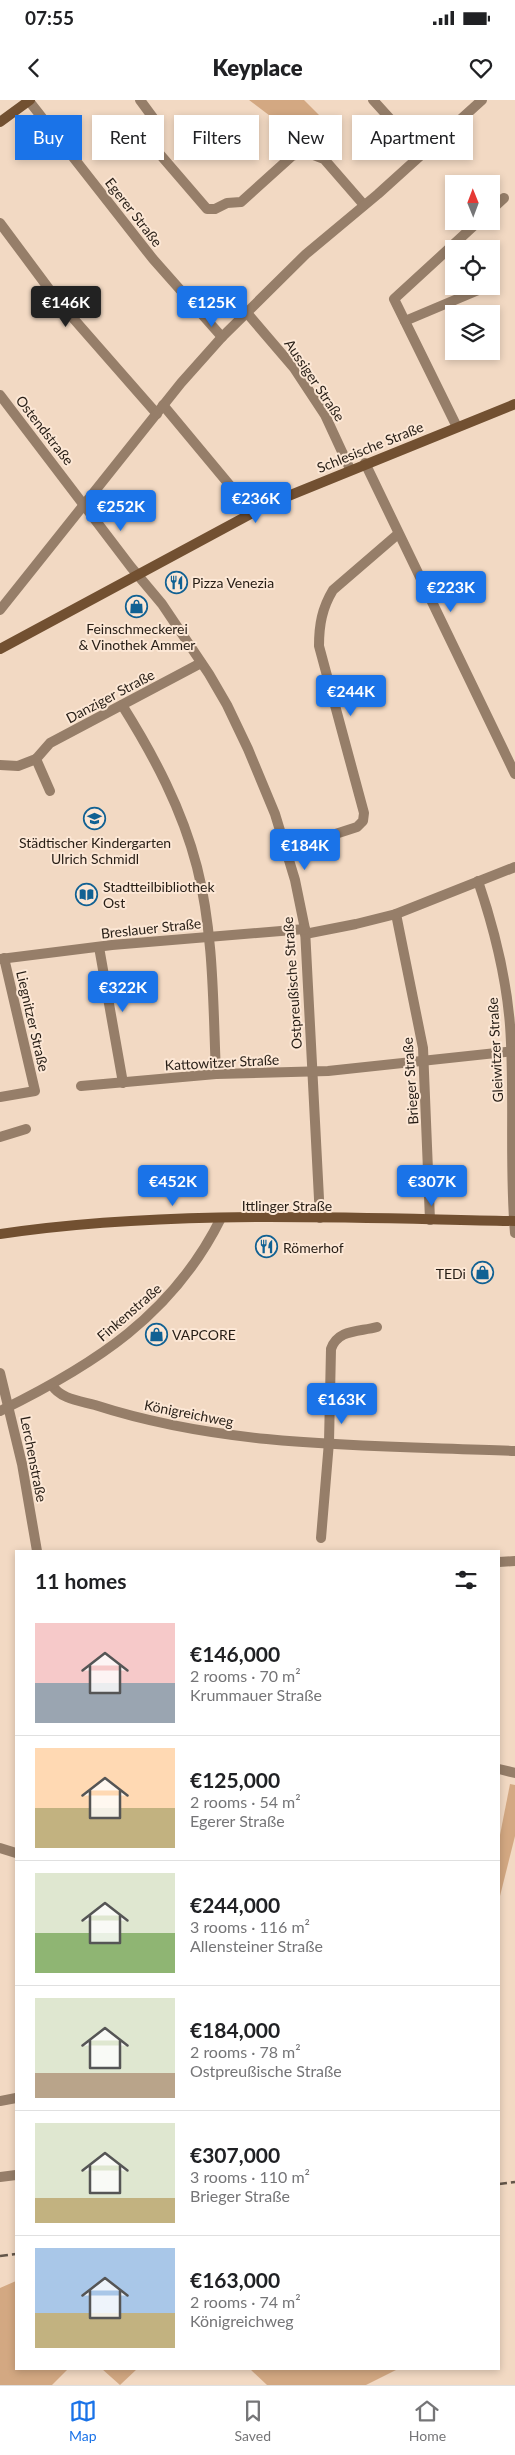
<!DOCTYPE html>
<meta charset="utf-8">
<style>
:root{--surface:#fff;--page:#f2f2f2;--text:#202124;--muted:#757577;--line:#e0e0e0;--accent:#1a73e8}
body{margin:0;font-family:Lato,sans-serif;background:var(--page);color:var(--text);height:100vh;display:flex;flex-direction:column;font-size:19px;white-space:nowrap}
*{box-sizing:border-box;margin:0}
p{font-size:16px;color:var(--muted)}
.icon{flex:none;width:28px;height:28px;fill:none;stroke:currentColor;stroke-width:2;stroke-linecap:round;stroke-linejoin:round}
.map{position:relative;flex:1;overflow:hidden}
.sheet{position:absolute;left:15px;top:1450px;width:485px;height:820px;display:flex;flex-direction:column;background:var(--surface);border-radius:0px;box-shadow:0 2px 8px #0003}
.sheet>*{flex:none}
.banner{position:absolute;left:15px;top:15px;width:485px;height:45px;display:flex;gap:10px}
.needle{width:32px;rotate:359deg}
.fabs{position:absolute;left:445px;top:75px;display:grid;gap:10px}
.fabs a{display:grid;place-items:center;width:55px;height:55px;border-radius:0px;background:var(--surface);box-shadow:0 2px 8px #0003;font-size:25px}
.price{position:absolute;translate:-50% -42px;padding:0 11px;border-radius:5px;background:var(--accent);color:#fff;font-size:16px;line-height:32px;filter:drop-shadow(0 1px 2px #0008)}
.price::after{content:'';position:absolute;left:50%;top:30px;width:15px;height:11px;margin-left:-8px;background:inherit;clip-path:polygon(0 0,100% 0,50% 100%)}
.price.on{background:#222;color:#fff}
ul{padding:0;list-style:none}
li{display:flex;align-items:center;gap:15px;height:125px;padding:0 20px}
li+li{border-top:1px solid var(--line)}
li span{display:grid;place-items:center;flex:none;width:140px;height:100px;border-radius:0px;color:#555}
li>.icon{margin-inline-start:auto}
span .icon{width:60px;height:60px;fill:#fffc;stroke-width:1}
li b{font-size:21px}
h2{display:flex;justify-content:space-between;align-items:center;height:60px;padding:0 20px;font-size:21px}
.chip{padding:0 18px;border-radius:0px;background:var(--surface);box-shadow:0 2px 8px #0003;font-size:18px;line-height:45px}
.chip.on{background:var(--accent);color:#fff}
.status{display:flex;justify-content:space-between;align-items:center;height:35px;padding:0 25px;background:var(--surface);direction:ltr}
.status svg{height:14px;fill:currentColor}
header{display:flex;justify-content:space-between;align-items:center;height:65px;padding:0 20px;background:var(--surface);font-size:22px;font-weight:800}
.tabs{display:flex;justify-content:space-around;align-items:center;height:70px;border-top:1px solid var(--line);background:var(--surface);font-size:14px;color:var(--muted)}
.tabs a{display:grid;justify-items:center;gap:2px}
.tabs .on{color:var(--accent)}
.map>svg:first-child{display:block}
.green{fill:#d3a882}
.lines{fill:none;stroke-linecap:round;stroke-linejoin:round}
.street{stroke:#967e69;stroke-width:10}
.secondary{stroke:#725031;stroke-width:10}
.rail{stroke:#635649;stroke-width:2.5;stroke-dasharray:8 4;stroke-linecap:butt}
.labels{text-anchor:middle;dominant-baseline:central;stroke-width:4;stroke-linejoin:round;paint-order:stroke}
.street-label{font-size:14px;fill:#261d15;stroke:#fce7d5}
.poi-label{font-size:14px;fill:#261d15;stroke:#fce7d5;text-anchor:start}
</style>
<div class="status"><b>07:55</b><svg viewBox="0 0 49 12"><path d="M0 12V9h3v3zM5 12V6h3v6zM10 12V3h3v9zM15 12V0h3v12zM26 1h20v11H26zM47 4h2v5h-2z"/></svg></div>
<header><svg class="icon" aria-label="back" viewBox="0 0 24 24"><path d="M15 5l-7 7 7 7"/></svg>Keyplace<svg class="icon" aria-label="heart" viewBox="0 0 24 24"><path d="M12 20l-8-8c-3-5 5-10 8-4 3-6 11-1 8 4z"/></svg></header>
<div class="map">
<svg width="515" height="2285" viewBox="0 0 515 2285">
<rect width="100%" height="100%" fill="#f2d9c3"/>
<g class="green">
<path d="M249,0H304L328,24L309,43L299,45L282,25Z"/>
<path d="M510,1684L515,1685V1736L499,1800V1740Z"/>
<path d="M16,2181V2269H68L52,2285H0V2188Z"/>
<path d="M102,2269H137L120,2285Z"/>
<path d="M250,2269H398L366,2285H267Z"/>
</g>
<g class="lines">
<g class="street">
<path d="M140,0L154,19L139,30L207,109H215L227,103L241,102L292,56L306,52L324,59L364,105"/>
<path d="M373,0L422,54"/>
<path d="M29,1L153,159L222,237"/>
<path d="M491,110L504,98"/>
<path d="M0,123L58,201L157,314"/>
<path d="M247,213L294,268L325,315L350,369"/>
<path d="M405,221L488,186"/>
<path d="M0,295L131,467L162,504L209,574L227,605L248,649L275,714L295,780L305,829L320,1118"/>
<path d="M163,305L252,412"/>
<path d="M457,327L394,199L479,121"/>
<path d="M365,363L515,674"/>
<path d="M0,510L181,283L222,237L306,154L378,94L482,0"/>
<path d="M122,605C154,656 182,709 197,767C214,834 213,906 216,974"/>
<path d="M0,665L18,666L36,659"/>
<path d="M50,691L36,659L50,643L201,563"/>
<path d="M286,750L357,727L363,721L364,713L319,546C319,525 322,508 333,490L398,434"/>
<path d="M478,781C494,828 506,875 510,925C515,994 509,1064 515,1133"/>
<path d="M396,814L423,948L430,1120"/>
<path d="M305,834L356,824L396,814L515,767"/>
<path d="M99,847L123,983"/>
<path d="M0,859L112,845L305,829"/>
<path d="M81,986L216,974L328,971L515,951"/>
<path d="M0,997L35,991L4,858"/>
<path d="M0,1037L26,1029"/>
<path d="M0,1273L22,1364L37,1451"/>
<path d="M52,1285C60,1299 81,1301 95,1305C231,1349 374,1345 515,1351"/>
<path d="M0,1311C94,1265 173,1215 221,1118"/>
<path d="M321,1438L329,1342L331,1249C338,1229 359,1232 377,1227"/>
<path d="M499,1462L515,1461"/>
<path d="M499,1669L515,1673"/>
<path d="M0,1748L16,1753"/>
<path d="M0,2001L16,1998"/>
<path d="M0,2077L16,2075"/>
</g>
<g class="secondary">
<path d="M0,22L30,0"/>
<path d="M0,549L271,403L515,304"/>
<path d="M0,1134C169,1109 345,1118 515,1121"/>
</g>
<g class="rail">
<path d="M499,2084L515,2082"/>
<path d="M0,2156L16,2154"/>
</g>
</g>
<defs>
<symbol id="restaurant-ring" viewBox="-11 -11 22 22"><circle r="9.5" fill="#fce7d5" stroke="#116193" stroke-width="1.5"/><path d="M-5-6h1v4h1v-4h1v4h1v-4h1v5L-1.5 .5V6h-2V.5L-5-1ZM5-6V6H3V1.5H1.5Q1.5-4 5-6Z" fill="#116193"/></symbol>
<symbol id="shop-ring" viewBox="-11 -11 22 22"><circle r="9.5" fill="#fce7d5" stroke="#116193" stroke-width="1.5"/><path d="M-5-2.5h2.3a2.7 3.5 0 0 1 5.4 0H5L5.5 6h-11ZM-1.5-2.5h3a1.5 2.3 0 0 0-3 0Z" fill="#116193"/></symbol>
<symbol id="school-ring" viewBox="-11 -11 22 22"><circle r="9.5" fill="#fce7d5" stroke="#116193" stroke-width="1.5"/><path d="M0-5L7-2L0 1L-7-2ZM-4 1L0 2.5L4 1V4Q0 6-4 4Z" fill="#116193"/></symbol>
<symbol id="library-ring" viewBox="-11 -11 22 22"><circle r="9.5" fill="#fce7d5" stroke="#116193" stroke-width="1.5"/><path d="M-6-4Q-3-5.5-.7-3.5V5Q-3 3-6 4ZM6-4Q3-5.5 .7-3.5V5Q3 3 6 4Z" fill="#116193"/></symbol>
</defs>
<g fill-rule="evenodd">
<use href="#restaurant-ring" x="164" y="470" width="25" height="25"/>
<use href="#shop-ring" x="124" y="494" width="25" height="25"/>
<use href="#school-ring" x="82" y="706" width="25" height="25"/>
<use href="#library-ring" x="74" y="782" width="25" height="25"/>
<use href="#restaurant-ring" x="254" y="1134" width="25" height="25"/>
<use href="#shop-ring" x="470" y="1160" width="25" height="25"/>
<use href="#shop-ring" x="144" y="1222" width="25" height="25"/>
</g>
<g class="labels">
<g class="street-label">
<text transform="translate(134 112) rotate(52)">Egerer Straße</text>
<text transform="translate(315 280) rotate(56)">Aussiger Straße</text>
<text transform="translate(45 330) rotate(52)">Ostendstraße</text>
<text transform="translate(370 347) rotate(-22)">Schlesische Straße</text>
<text transform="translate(110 596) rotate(-28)">Danziger Straße</text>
<text transform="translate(151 828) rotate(-6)">Breslauer Straße</text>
<text transform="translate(292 883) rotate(-94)">Ostpreußische Straße</text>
<text transform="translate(33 921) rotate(77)">Liegnitzer Straße</text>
<text transform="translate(495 950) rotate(-93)">Gleiwitzer Straße</text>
<text transform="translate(222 962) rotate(-3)">Kattowitzer Straße</text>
<text transform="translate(410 981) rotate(-94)">Brieger Straße</text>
<text x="287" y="1105">Ittlinger Straße</text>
<text transform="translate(129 1212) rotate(-41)">Finkenstraße</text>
<text transform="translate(189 1313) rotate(11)">Königreichweg</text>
<text transform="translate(34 1359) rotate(79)">Lerchenstraße</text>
</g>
<g class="poi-label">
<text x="192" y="482">Pizza Venezia</text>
<text x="137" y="528" text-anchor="middle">Feinschmeckerei<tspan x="137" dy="16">&amp; Vinothek Ammer</tspan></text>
<text x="95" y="742" text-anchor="middle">Städtischer Kindergarten<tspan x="95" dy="16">Ulrich Schmidl</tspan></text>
<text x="103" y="786">Stadtteilbibliothek<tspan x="103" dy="16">Ost</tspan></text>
<text x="283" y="1147">Römerhof</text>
<text x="466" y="1173" text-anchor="end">TEDi</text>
<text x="172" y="1234">VAPCORE</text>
</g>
</g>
</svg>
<div class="fabs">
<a><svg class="needle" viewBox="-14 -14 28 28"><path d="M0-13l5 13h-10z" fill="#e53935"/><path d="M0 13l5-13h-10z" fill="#757577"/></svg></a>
<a><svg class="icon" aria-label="locate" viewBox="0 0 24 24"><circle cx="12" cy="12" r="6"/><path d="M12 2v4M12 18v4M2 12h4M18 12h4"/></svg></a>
<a><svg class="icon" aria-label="layers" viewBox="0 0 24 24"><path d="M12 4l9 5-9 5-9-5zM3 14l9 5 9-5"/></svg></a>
</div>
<b class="price on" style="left:66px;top:228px">€146K</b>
<b class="price" style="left:212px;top:228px">€125K</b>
<b class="price" style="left:256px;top:424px">€236K</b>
<b class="price" style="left:121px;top:432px">€252K</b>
<b class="price" style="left:451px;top:513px">€223K</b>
<b class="price" style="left:351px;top:617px">€244K</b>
<b class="price" style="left:305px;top:771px">€184K</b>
<b class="price" style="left:123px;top:913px">€322K</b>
<b class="price" style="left:173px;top:1107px">€452K</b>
<b class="price" style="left:432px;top:1107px">€307K</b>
<b class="price" style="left:342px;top:1325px">€163K</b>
<div class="banner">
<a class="chip on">Buy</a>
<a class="chip">Rent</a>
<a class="chip">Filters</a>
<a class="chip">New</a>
<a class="chip">Apartment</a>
</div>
<section class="sheet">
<h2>11 homes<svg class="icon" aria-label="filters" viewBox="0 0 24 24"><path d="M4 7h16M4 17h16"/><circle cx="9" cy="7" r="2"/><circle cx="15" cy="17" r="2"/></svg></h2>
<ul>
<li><span style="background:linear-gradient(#f6c9c9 60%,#9aa5b1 0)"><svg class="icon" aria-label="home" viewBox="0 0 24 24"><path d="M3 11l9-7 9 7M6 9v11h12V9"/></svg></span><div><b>€146,000</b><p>2 rooms · 70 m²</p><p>Krummauer Straße</p></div></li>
<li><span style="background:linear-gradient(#ffd9b3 60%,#c2b280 0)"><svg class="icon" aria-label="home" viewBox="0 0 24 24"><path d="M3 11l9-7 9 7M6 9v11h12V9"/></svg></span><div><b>€125,000</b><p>2 rooms · 54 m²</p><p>Egerer Straße</p></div></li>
<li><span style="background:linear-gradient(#dfe7d0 60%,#8fb573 0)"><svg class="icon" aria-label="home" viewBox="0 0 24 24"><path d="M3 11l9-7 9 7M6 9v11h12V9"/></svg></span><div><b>€244,000</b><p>3 rooms · 116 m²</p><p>Allensteiner Straße</p></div></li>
<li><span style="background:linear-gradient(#dfe7d0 75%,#b9a48a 0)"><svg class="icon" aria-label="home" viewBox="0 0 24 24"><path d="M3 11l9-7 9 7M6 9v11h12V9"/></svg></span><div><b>€184,000</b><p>2 rooms · 78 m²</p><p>Ostpreußische Straße</p></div></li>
<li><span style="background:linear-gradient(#dfe7d0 75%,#c2b280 0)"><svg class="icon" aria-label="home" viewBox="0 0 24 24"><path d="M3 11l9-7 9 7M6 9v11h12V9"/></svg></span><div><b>€307,000</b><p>3 rooms · 110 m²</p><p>Brieger Straße</p></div></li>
<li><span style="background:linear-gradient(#a9c7e8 65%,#c2b280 0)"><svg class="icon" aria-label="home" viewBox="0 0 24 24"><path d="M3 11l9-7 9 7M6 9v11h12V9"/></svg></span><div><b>€163,000</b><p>2 rooms · 74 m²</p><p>Königreichweg</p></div></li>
</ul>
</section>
</div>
<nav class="tabs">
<a class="on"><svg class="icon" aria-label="map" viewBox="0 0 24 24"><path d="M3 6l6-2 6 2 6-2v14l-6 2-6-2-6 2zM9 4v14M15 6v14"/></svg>Map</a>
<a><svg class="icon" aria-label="saved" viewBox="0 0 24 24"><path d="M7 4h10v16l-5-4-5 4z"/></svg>Saved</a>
<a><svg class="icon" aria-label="home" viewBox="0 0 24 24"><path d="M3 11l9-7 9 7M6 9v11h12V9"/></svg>Home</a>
</nav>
